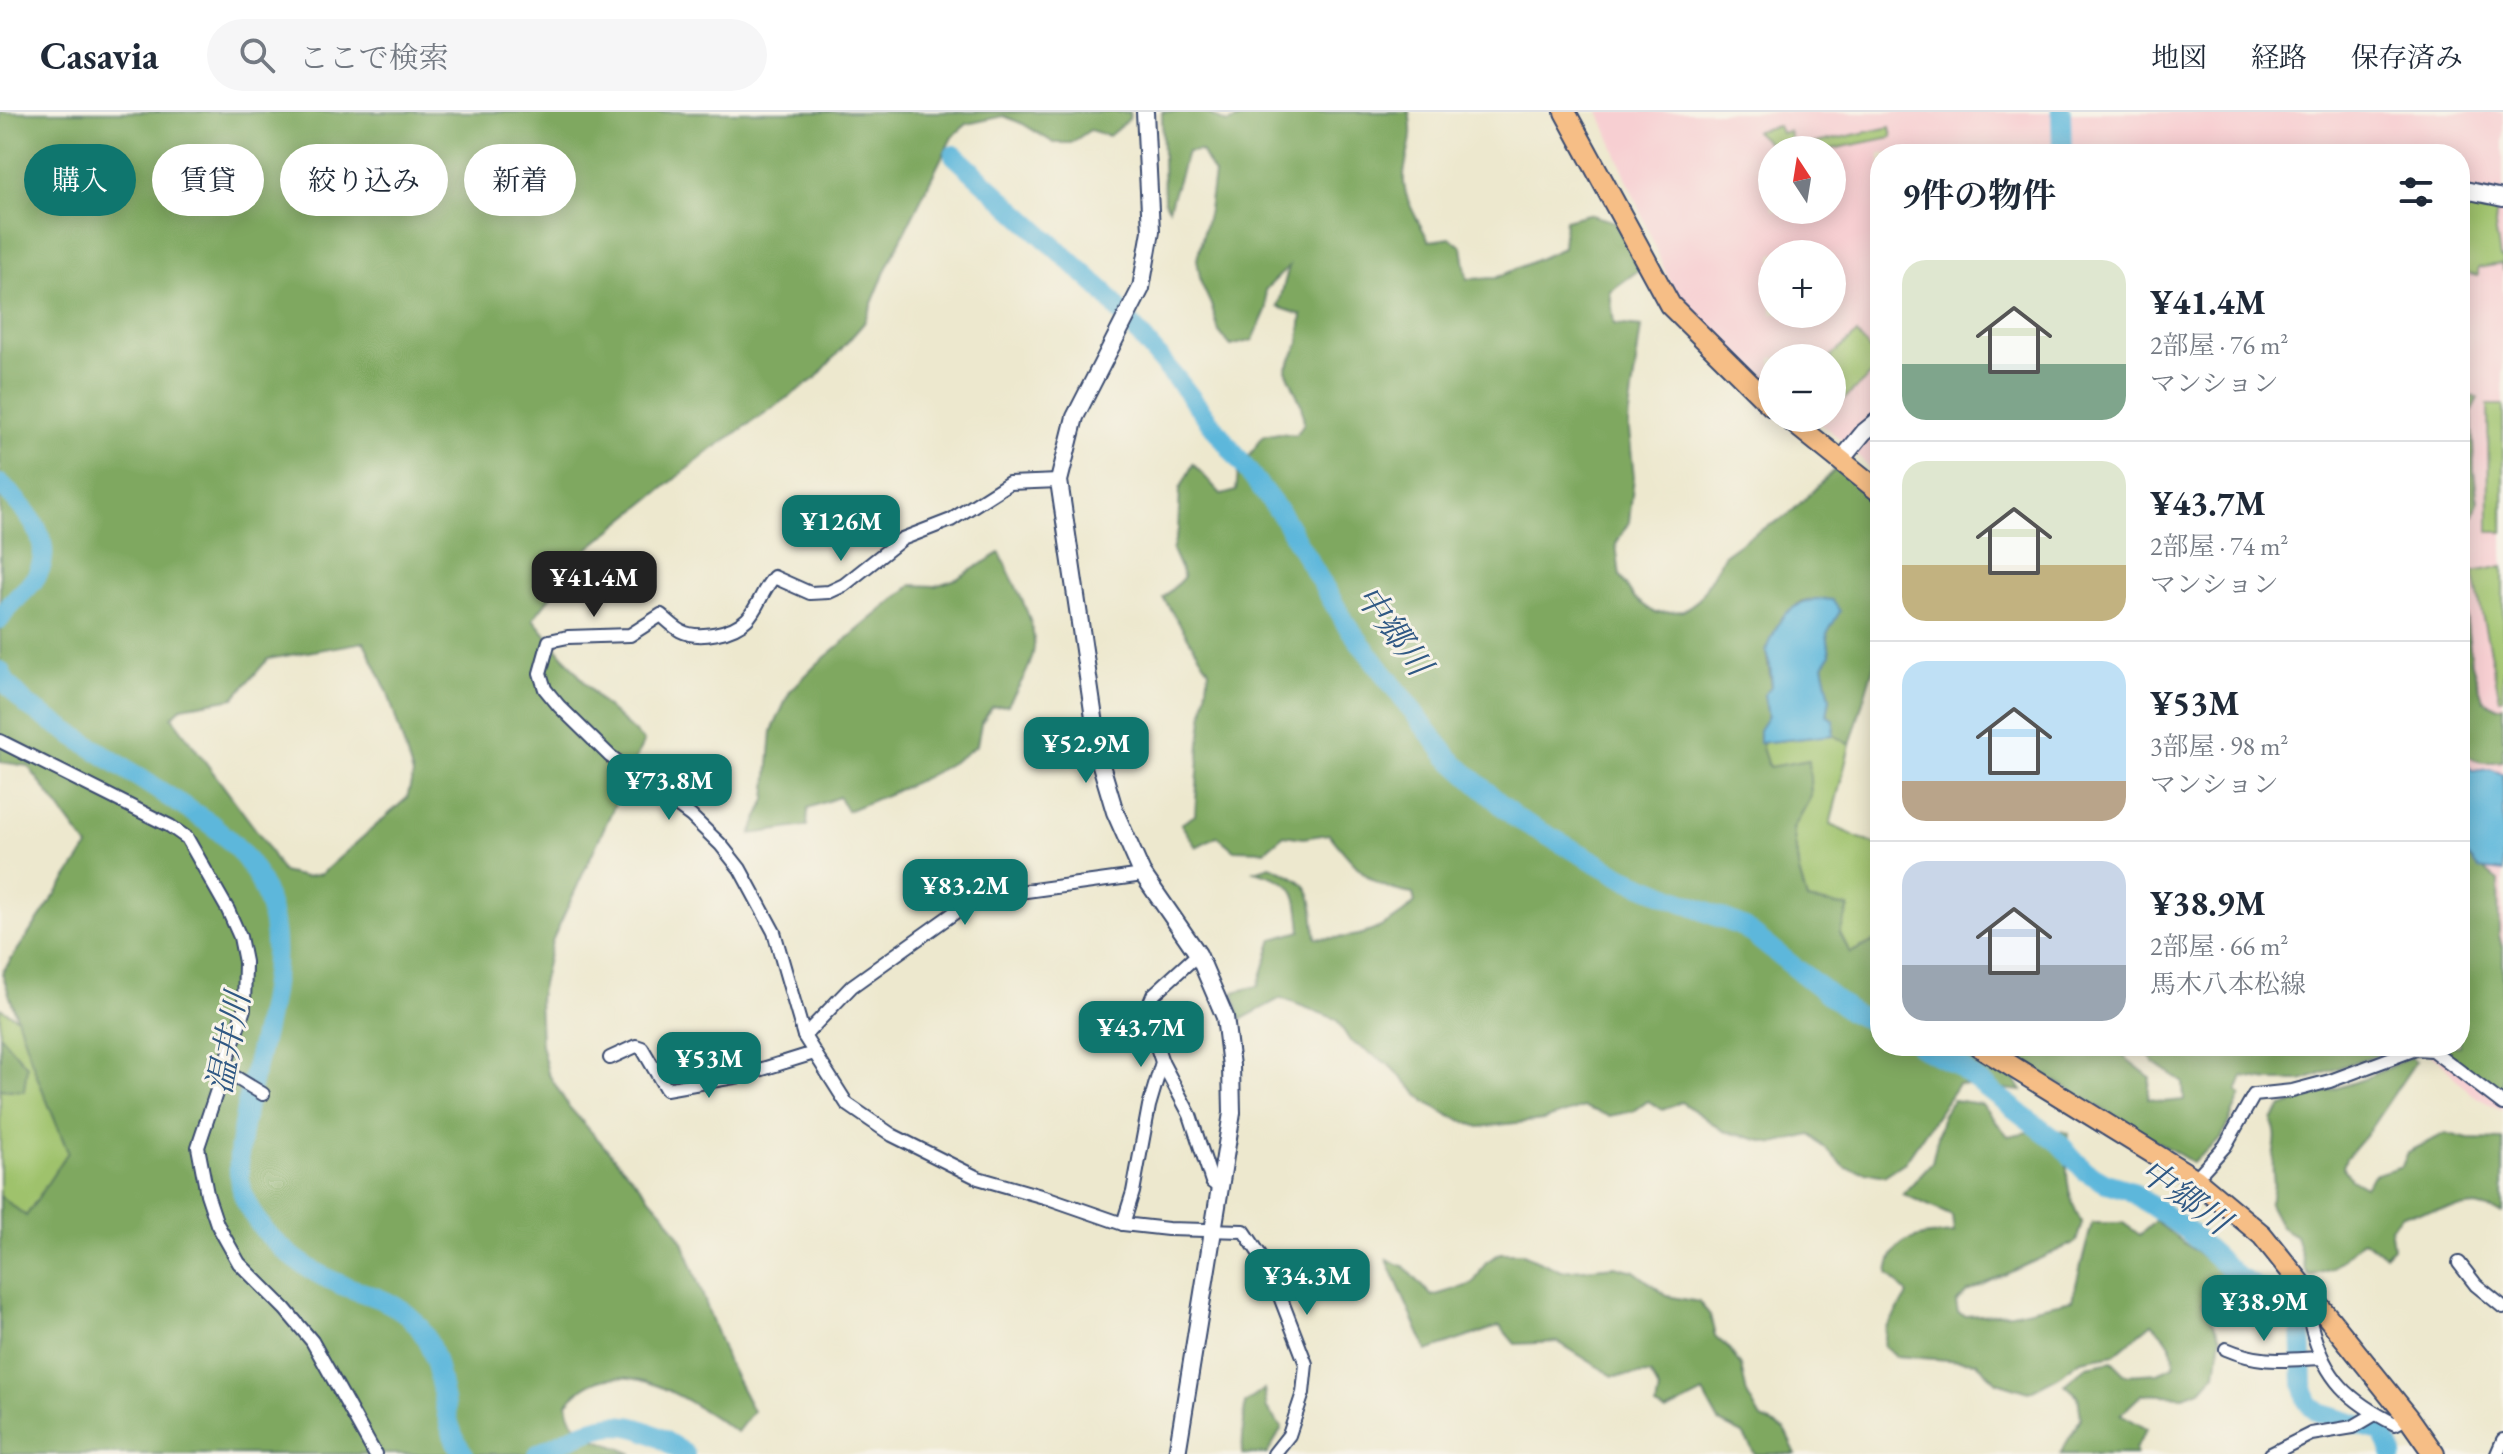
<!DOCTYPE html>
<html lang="ja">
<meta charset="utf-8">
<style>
:root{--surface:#fff;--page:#f6f6f7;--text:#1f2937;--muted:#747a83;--line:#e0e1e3;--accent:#0f766e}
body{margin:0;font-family:"EB Garamond","Noto Serif JP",serif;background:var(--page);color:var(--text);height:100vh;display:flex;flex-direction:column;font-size:30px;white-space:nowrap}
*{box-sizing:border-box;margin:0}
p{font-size:26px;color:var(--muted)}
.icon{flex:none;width:44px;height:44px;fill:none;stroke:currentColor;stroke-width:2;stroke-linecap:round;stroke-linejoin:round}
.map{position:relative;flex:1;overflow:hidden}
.drawer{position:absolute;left:1870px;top:32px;width:600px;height:912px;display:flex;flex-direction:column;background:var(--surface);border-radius:32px;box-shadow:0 4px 20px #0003}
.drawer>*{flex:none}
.top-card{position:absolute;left:24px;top:32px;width:760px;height:72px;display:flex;gap:16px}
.needle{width:52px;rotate:348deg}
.tools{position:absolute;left:1758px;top:24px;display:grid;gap:16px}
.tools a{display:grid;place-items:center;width:88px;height:88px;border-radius:50%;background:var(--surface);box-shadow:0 4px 20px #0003;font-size:40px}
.price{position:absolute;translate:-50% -68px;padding:0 18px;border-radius:16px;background:var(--accent);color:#fff;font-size:26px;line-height:52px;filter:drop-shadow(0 2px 4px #0008)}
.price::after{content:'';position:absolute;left:50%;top:48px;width:24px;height:18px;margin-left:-12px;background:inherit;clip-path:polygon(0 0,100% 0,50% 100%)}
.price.current{background:#222;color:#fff}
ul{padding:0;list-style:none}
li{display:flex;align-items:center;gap:24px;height:200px;padding:0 32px}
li+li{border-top:2px solid var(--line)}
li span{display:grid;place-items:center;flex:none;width:224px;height:160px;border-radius:24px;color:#555}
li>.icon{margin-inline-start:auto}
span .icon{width:96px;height:96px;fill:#fffc;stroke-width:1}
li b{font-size:34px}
h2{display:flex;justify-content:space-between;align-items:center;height:96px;padding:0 32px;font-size:34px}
.pill{padding:0 28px;border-radius:36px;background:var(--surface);box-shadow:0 4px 20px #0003;font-size:28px;line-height:72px}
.pill.current{background:var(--accent);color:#fff}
header{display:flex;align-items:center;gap:48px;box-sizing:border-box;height:112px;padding:0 40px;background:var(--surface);border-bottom:2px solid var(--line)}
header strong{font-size:38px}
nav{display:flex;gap:44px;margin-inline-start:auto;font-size:28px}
.search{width:560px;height:72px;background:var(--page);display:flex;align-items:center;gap:20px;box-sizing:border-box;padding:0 28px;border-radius:44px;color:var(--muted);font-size:30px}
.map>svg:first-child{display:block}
.built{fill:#f7cfd2;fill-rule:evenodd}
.green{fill:#9fc26c;stroke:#5d7865;stroke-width:2}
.forest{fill:#7fa860;stroke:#4d6c5f;stroke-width:2;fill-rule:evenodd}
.water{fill:#5db7db;stroke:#3c739c;stroke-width:2}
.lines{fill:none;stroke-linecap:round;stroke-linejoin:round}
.river{stroke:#5db7db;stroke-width:20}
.minor-casing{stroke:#3a4b6f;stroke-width:16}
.tertiary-casing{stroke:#3a4b6f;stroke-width:20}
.primary-casing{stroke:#3a4b6f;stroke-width:24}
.minor{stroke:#fff;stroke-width:12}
.tertiary{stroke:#fff;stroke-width:16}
.primary{stroke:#f6be86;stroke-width:20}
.labels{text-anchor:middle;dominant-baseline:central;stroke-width:6;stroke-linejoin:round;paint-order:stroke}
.water-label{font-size:34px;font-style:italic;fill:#2f5884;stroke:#f7f3e8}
</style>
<header>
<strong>Casavia</strong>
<div class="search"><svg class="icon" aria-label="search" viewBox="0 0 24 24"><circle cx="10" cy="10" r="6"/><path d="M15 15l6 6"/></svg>ここで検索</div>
<nav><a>地図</a><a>経路</a><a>保存済み</a></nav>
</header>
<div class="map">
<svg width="2503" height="1342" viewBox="0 0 2503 1342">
<rect width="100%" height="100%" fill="#f7f3e8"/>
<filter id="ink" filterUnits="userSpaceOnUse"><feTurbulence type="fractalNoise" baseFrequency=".0125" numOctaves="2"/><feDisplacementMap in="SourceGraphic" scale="16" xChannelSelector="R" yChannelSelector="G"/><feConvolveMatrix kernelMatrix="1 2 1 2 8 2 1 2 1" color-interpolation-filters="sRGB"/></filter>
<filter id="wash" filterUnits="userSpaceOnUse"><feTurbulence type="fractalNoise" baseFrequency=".006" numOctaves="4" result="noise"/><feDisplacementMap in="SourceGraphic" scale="32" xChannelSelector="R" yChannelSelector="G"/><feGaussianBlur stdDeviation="1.8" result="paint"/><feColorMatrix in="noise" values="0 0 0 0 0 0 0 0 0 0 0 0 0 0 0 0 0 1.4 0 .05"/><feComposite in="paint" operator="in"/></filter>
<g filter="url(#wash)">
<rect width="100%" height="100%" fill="#ede8ce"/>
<path class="built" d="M1599,0H2503V999L2470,981L2439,948L2415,934H2460V42H1880V367L1846,331L1812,306H1832V246H1772V277L1723,237L1670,171ZM1772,38H1832V98H1772ZM1772,142H1832V202H1772Z"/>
<g class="green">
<path d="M1778,14L1781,21L1789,19L1793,36L1890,15L1892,25L1827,38H1776L1755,19Z"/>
<path d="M2460,89L2497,95L2495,114L2500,145L2503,146V159L2501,152L2478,156V164L2460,160Z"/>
<path d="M1857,222L1880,251V255L1841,290L1832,288V246H1829Z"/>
<path d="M2488,293H2503V420H2489Z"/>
<path d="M2503,454V586L2500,587L2473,460Z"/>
<path d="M1833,623L1850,633L1830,713L1880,735V807L1877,828L1850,841L1840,821L1807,788L1799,760L1793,717L1811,684L1808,649L1769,656L1759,631Z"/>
<path d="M0,896L58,929L251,1182L0,1149Z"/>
</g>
<g class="forest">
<path d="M0,0H1130L1129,7L1109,24L1090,18L1071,31H1054L1023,12L1004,4L967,12L952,25L886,157L864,211L816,266L711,338L589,436L533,507L600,589L644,629L552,829L539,885L541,932L548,961L569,995L665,1102L683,1130L728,1251L753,1299L737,1320C688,1290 617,1231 567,1291C571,1328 605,1328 633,1342H0V1084L26,1104L68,1040L36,962L2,861L88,735L28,654L0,650ZM364,530L388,581L413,663L407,686L321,762L305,765L282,760L262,726L172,605L182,595L234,586L268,547Z"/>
<path d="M1162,0H1205L1227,11L1249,3L1251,0H1409C1415,28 1407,37 1404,63C1402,86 1419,109 1429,129L1450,126L1462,135L1467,167L1496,166L1563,136L1565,108L1588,102L1616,110L1639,158L1610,179L1614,212L1641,215L1628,309L1634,365L1629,410L1616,432L1620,464L1634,486L1655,501L1683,499L1699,487L1725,442L1750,424L1787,404L1836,357L1880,395V543L1876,546L1850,633L1833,623L1834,609L1827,603L1830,586L1823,553L1830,543L1827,522L1832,488L1816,487L1799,491L1778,512L1766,540L1772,574L1764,583L1768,604C1756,624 1761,635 1769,655L1809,648L1811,684L1793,717L1799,760L1807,788L1849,795L1840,821L1850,841L1877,828L1880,807V934H1963L2011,961L2022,979L1958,972L1905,1050L1884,1064L1846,1056L1811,1023L1774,1032L1724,1019L1681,990L1663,998L1648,989L1634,999L1609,1004L1584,995L1544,1008L1479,1015L1450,1004L1426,990L1388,952L1350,929L1336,907L1281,886L1240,908L1234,880L1258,874L1273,827L1301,819C1297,776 1298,772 1255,759L1270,754C1318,774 1310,778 1316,826C1358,828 1384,819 1415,791L1413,782C1371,777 1354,753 1329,722L1303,726L1284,723L1265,739L1234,738L1217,724L1196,735L1181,712L1195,703L1200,631L1209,558L1163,486L1184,465L1172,438L1178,418L1180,377L1193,352L1222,383L1236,379L1238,360L1263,324L1279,321L1296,323L1304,311L1301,292L1286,258L1299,231L1302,203L1278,195L1289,154L1265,178L1267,196L1253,228L1231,234L1219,220L1212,195L1201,171L1197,147L1209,98L1214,62L1201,39L1187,40L1169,96L1164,89Z"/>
<path d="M2473,283L2478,286L2472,298L2474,360L2478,390L2474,404L2467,409L2469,445L2463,460L2465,496L2472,552L2483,588L2498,596L2503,594V649C2482,652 2477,651 2460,639V299L2464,298Z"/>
<path d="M1000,441C1011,467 1036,507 1034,535C1032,556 1018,575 1008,593L992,595L981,612L977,633C938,664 893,680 847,699L839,685L808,696L807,714L751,722L766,687L772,619L790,579L817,552L912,473L935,474L956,467Z"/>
<path d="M2460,741C2474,748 2485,760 2498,769L2499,823L2503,839V985L2439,934H2460Z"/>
<path d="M0,923L27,954L24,979L0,977Z"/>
<path d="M1996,934H2110L2150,965L2148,986L2163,990L2184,988L2183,970L2154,951L2148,942L2150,934H2393L2375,943L2302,969H2270L2243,965L2237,980L2241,983L2221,1027L2192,1050Z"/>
<path d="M2410,945L2416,949L2366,1023L2346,1046L2343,1055L2351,1067L2365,1075L2373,1063L2402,1054L2408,1040L2446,1021L2468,1027L2503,1028V1101L2476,1094L2402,1102L2390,1115L2393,1135L2385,1143L2363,1128L2332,1157L2310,1164L2305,1157L2296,1124L2281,1115L2269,1092C2278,1073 2271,1066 2273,1047C2275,1029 2278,1026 2272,1008L2282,995L2367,966Z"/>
<path d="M1953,988L1981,992L2008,1024L2049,1016L2068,1021C2066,1056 2064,1080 2082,1111L2076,1130L1967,1180L1956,1191L1958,1201L1965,1204L2012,1201L2072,1188L2092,1111H2123L2140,1123L2155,1109L2228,1164L2202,1191L2221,1225L2216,1261L2201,1278L2183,1284L2142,1282L2121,1302L2147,1317L2135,1337L2136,1342H2060L2081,1306L2078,1284L2065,1272L2087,1254L2112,1249L2126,1263L2158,1261L2173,1254C2177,1235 2165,1225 2152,1211L2115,1242L2081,1248L2058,1265L2029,1280L1997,1270L1976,1250L1895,1244L1884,1234L1886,1217L1908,1182L1888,1162C1892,1122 1921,1124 1954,1121L1952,1104L1903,1082L1932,1050L1943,1002Z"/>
<path d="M1501,1141H1521L1561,1159L1615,1154L1634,1159L1667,1184L1699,1190L1710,1203L1715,1224L1730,1238L1741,1254L1747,1282L1761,1307L1784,1317L1796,1342H1755L1743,1322L1719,1310L1703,1281L1666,1300L1656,1295L1659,1278L1650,1262L1613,1264L1558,1230L1515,1232L1500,1214L1427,1239L1387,1148L1404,1154L1432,1184L1473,1172L1486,1150Z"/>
<path d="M1264,1278L1267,1297L1282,1316L1267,1342H1242L1245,1291Z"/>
</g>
<g class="water">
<path d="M1816,487L1832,488L1840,499L1827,522L1830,543L1823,553L1830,586L1827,603L1834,609L1833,623L1759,631V618L1768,604L1764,583L1772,573L1770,553L1766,540C1780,508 1780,496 1816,487Z"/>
<path d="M2460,646L2473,659L2490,657L2503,662V760L2479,757L2470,746L2460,741Z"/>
</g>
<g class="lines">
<g class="river">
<path d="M2061,0L2062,42"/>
<path d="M954,43L1103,179L1179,270L1281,402L1346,512L1447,644L1516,706L1624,766L1745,816L1851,900L1880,914"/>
<path d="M0,372C25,396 61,433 33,469C23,482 8,492 0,507"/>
<path d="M0,559L6,571L28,594L211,712C220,720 230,728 238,737C308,816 261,914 245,1003C240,1030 234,1062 245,1087C260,1124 302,1156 337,1171C363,1182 393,1187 413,1208C449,1245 436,1308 464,1342"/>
<path d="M1919,934L1957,953L2059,1031L2085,1059L2106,1071L2129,1078L2188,1119L2238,1165L2285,1191L2301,1214L2303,1272L2308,1291L2320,1301L2382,1320L2393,1342"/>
<path d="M538,1342C601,1310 624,1298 685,1342"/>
</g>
</g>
</g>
<g filter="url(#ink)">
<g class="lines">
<defs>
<g id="minor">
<path d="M1059,369L1009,371L951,408L902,427L844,473L829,480L810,481L774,465C762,478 758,496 747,507C733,521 698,528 681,519C674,515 667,508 661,503L630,523L568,525L549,529L540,561L545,577L559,594L610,644L691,704L721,733L740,757L774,820L804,924L847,992L892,1023L978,1066L1051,1087L1123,1112L1168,1117L1244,1119L1269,1156L1306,1252L1303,1281L1289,1323L1274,1342"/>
<path d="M0,629L170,714L187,726L228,798L240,825L245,850L244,897L198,1035L207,1082L217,1112L239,1151L285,1197L312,1229L375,1342"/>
<path d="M804,924L852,874L975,786L1136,764L1142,761"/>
<path d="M610,946L636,934L642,936L666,977L740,964L814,941"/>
<path d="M1162,950L1190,1003L1212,1070L1221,1077"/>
<path d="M225,959L263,982"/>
<path d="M2195,1067L2225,1034L2254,983L2292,979L2330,969L2416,937L2432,938L2503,992"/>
<path d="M1123,1112L1133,1080L1149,994L1162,950L1150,914L1148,895L1153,883L1198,842"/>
<path d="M2459,1151L2476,1173L2503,1195"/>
<path d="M2308,1180C2306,1193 2308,1204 2312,1217C2325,1267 2349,1289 2395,1312L2408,1305"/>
<path d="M2226,1237C2261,1252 2283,1248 2320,1246"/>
<path d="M2271,1342L2311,1322L2353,1315L2375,1302"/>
<path d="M2497,1342L2503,1328"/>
</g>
<g id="tertiary">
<path d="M1145,0L1151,119L1141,176L1075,305L1059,369L1101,653L1115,700L1142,761L1198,842L1225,905L1231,954L1232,1001L1177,1342"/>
<path d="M2460,77L2503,86"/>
<path d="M1841,348L1864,320L1880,307"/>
</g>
<g id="primary">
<path d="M1565,0L1670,193L1772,294"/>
<path d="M1788,306L1880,380"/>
<path d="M1979,934L2195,1067L2262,1123L2408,1305L2434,1342"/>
</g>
</defs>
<use href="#minor" class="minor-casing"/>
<use href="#tertiary" class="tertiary-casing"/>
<use href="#primary" class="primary-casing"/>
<use href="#minor" class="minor"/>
<use href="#tertiary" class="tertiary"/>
<use href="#primary" class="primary"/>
</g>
</g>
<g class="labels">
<g class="water-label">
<text transform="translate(1394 518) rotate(54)">中郷川</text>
<text transform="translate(228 931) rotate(-79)">温井川</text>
<text transform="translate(2185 1084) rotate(36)">中郷川</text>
</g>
</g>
</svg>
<div class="tools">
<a><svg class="needle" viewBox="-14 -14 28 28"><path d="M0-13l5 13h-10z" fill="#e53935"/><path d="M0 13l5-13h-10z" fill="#747a83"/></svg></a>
<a>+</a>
<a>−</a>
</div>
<b class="price" style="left:841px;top:451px">¥126M</b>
<b class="price current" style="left:594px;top:507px">¥41.4M</b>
<b class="price" style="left:1086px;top:673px">¥52.9M</b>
<b class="price" style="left:669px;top:710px">¥73.8M</b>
<b class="price" style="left:965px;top:815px">¥83.2M</b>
<b class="price" style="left:1141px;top:957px">¥43.7M</b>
<b class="price" style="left:709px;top:988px">¥53M</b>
<b class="price" style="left:1307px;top:1205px">¥34.3M</b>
<b class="price" style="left:2264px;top:1231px">¥38.9M</b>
<div class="top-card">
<a class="pill current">購入</a>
<a class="pill">賃貸</a>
<a class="pill">絞り込み</a>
<a class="pill">新着</a>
</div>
<section class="drawer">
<h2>9件の物件<svg class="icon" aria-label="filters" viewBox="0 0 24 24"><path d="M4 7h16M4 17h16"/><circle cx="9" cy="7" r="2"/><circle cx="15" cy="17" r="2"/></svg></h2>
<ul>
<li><span style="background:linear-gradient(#dfe7d0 65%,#7fa58c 0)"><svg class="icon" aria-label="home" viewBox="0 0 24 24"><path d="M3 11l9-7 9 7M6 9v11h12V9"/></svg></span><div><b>¥41.4M</b><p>2部屋 · 76 m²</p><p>マンション</p></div></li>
<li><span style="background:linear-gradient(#dfe7d0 65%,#c2b280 0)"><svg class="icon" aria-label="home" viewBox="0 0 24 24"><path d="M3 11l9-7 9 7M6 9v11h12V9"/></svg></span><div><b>¥43.7M</b><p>2部屋 · 74 m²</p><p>マンション</p></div></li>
<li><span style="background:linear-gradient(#bfe0f5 75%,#b9a48a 0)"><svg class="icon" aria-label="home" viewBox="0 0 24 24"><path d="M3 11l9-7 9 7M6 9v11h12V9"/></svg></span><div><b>¥53M</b><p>3部屋 · 98 m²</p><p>マンション</p></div></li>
<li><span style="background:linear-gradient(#c9d6e8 65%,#9aa5b1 0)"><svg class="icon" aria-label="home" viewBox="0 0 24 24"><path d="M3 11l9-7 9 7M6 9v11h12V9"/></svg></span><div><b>¥38.9M</b><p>2部屋 · 66 m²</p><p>馬木八本松線</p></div></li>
</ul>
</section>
</div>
